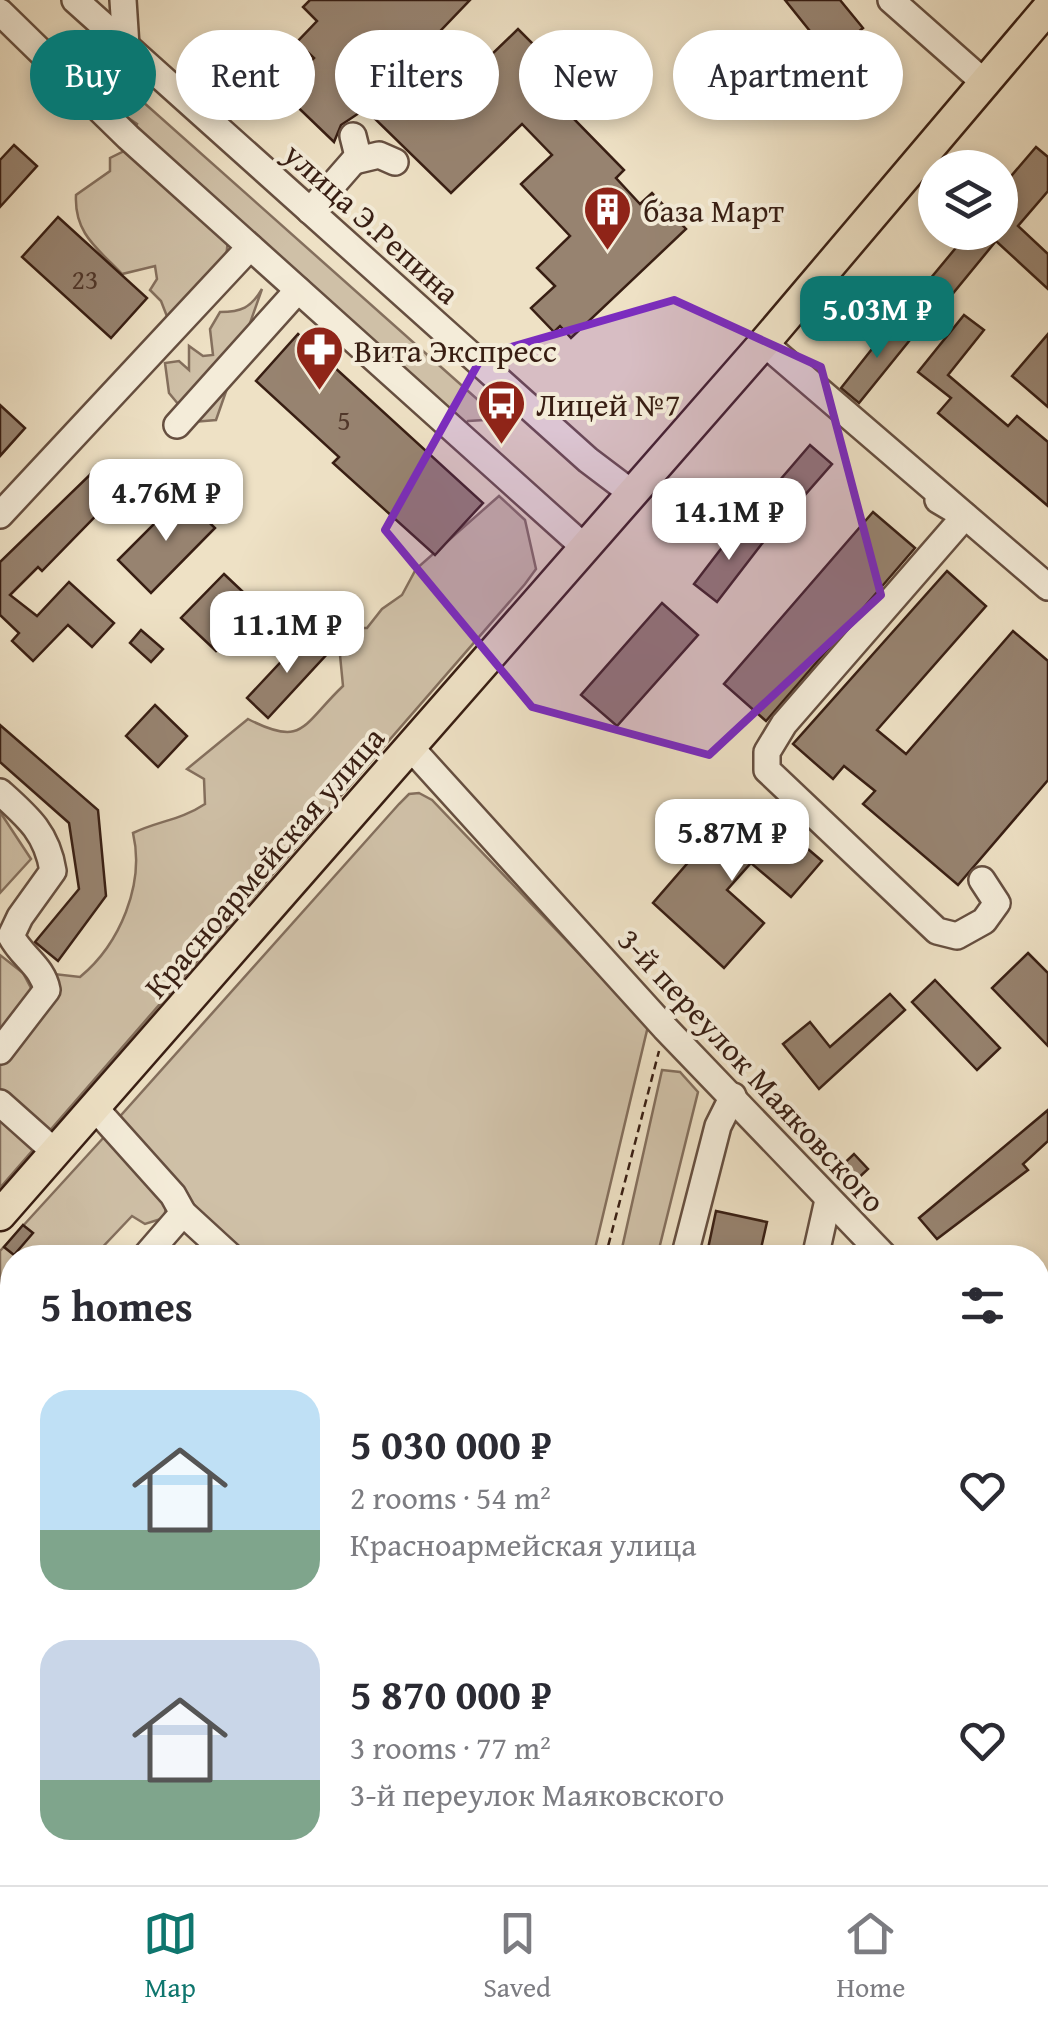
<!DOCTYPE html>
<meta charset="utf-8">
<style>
:root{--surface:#fff;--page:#f7f7f7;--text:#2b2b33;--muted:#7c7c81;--line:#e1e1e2;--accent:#0f766e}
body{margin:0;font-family:"Gentium Book Plus",serif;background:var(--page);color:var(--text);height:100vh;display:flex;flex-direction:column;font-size:38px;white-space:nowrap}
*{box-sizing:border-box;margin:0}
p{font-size:32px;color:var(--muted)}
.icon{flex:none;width:55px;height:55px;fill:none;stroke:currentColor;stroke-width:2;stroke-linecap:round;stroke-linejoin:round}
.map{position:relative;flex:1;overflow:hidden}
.sheet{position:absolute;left:0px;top:1245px;width:1050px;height:640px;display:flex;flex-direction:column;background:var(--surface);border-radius:40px 40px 0 0;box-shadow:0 5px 15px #0003}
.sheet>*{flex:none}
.guide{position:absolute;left:30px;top:30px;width:990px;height:90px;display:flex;gap:20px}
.fabs{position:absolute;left:918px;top:150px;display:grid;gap:20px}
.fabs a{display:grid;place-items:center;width:100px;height:100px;border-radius:50%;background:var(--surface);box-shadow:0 5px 15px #0003;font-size:50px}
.price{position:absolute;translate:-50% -85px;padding:0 22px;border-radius:20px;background:#fff;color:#222;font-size:32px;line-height:65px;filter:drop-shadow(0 2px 5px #0008)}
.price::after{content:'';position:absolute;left:50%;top:60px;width:30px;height:22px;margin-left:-15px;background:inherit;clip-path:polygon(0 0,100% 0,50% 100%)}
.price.selected{background:var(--accent);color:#fff}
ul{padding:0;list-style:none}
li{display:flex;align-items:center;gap:30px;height:250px;padding:0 40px}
li span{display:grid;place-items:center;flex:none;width:280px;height:200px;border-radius:30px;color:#555}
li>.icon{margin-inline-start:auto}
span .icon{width:120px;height:120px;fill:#fffc;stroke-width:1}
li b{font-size:42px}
h2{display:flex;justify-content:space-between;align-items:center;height:120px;padding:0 40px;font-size:42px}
.chip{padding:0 35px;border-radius:45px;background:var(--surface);box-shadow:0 5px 15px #0003;font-size:35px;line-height:90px}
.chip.selected{background:var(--accent);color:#fff}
.tabs{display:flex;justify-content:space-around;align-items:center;height:140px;border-top:2px solid var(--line);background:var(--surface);font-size:28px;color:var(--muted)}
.tabs a{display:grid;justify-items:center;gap:5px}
.tabs .selected{color:var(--accent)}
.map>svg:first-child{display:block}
.green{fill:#cfc0a7;stroke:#846f5d;stroke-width:2.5}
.building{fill:#978370;stroke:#381e13;stroke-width:2.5}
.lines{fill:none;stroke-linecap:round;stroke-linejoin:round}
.minor-casing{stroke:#664f40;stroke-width:30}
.major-casing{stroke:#381e13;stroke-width:35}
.path{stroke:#381e13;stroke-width:2.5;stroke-dasharray:8 5;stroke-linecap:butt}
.minor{stroke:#f4ecd9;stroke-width:25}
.major{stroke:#eee1c5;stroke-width:30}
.marked{fill:#7b2cbf;fill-opacity:0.2;stroke:#7b2cbf;stroke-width:8;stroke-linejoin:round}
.labels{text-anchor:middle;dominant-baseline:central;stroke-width:8;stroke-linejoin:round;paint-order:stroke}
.number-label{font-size:28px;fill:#50372a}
.poi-label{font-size:32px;fill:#381e13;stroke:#f4ecd9;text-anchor:start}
.street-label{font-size:32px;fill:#381e13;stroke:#f4ecd9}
</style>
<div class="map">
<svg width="1048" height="1885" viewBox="0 0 1048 1885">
<rect width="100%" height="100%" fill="#eee1c5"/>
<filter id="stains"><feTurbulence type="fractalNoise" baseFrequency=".002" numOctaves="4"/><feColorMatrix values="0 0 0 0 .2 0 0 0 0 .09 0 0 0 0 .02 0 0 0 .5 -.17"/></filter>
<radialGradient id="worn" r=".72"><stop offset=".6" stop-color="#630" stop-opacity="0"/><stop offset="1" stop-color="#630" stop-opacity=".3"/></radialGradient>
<g class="green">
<path d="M97,61L486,407L484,420L468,421L454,436L228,240L226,258L168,319L161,301L150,290L157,279L155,266L122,274C97,248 74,233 76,195L110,171V158L124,151L137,124L102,100L86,75Z"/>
<path d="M262,289L216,420L193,422L169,393L165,363L179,361L189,370V346L203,356L213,355L210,329L220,312C241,312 251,308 262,289Z"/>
<path d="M499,496L525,520L536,569L525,584L0,1188V955L23,973L31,988L54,974L80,977C120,944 145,884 133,833C158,821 181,820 205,804L204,779L187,769L248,719C304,748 302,725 343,686L340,655L345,628H367L382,609L402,595L416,569Z"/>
<path d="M419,793L432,800L648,1026L593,1257H237L115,1122L399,804L409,794Z"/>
<path d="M0,812L31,859L0,893Z"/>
<path d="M662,1070L680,1072L698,1092L657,1257H620Z"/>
<path d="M105,1136L167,1202L164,1218L145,1224L132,1216L97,1253L99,1257L12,1258V1355L0,1342V1251Z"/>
<path d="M12,1497V1611L0,1598V1511Z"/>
<path d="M409,1873H599L610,1885H425Z"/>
</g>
<g class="building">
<path d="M310,0H470L424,48L460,85L518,29L538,49L522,66L624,170L616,178L640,204L652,193L686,229L571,338L560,326L554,332L531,308L555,286L537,268L570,236L521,184L552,155L522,124L451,193L365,109L341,125L334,142L281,91L314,58L297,42L317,21L303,7Z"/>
<path d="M785,0H840L863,28L830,56Z"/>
<path d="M14,145L37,166L0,207V160Z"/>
<path d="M1036,147L1048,157V191L1018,226L1048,254V289L996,241L941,308L920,291L969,232H1000V189Z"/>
<path d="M58,217L147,298L111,338L22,257Z"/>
<path d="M964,315L984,330L948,375L1008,426L1017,416L1048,442V506L938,413L951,398L918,372Z"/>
<path d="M895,320L914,335L859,403L841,388Z"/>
<path d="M298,334L483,503L435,555L333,463L339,457L256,381Z"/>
<path d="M1048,334V407L1012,376Z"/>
<path d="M0,405L25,428L0,456Z"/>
<path d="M810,445L832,464L783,520L761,502Z"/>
<path d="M99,466L122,489L42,571L38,567L10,595L37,616L69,582L114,623L92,647L68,625L33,661L12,641L19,633L0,615V562Z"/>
<path d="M182,496L215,528L151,593L118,560Z"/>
<path d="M873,512L915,548L766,721L724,684Z"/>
<path d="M740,524L764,541L717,602L694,584Z"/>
<path d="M947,571L986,606L877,730L906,754L1013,631L1048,661V780L958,885L863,804L875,791L844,766L833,779L793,744Z"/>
<path d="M224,574L259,607L216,651L181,618Z"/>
<path d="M662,603L698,635L617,726L581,695Z"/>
<path d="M141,630L163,649L151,662L130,643Z"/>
<path d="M307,634L328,653L268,718L247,698Z"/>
<path d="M155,705L187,736L158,767L126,736Z"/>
<path d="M0,725L98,810L106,896L58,961L35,942L79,889L69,823L0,762Z"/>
<path d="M738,805L780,842L788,832L822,861L791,897L751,863L727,890L764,923L724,968L653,903Z"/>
<path d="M1028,953L1048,973V1046L992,988Z"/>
<path d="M935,980L1000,1048L977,1070L912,1002Z"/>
<path d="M890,994L905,1010L819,1089L783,1044L810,1022L830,1047Z"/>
<path d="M1048,1110V1141L1023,1164L1028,1170L937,1239L919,1218Z"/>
<path d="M854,1154L868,1169L850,1186L836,1171Z"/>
<path d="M716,1211L767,1222L760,1253L738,1248L736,1258H706Z"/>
<path d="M23,1225L33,1233L14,1255L4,1247Z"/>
</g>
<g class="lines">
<defs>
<g id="minor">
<path d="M75,0L588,460L629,491"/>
<path d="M123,0L126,46"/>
<path d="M891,0L986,84"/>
<path d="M0,12L128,137L583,546"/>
<path d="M354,161L379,155L395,162"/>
<path d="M310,211L358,156L353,136"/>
<path d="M764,343L1048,587"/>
<path d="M177,425L298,290"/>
<path d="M938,500L965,516L784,724L767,752V770L937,931L957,936L984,921L997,903L982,880"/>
<path d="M0,515L250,247"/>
<path d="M411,748L665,1028L886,1258"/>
<path d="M0,792C28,817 47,833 53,871L20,917L11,936C22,957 43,967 47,990L0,1051"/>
<path d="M0,1103L55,1152"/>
<path d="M95,1108L173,1195L183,1213L144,1258"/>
<path d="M183,1213L232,1258"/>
<path d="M684,1258L718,1126L733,1096"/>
<path d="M815,1258L828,1200"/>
<path d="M0,1362L12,1375"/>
<path d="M1038,1384L1048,1392"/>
<path d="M1038,1419L1048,1408"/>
<path d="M0,1422L12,1408"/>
<path d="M1038,1600L1044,1608L1038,1640"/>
<path d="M0,1602L12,1613"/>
<path d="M0,1813L12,1824"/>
<path d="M67,1872L81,1885"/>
<path d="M399,1872L414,1885"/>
<path d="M722,1872L736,1885"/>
<path d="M196,1885L206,1872"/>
</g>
<path id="major" d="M0,1215L764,343L1048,8"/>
</defs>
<use href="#minor" class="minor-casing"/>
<use href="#major" class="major-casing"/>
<path class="path" d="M605,1258L659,1051"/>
<use href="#minor" class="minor"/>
<use href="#major" class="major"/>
</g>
<path class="marked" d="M674,300L821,367L881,595L709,755L532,707L385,530L483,355Z"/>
<defs>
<symbol id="building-pin" viewBox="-11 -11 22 30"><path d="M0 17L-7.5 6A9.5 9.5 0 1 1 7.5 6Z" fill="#8f2418" stroke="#f4ecd9"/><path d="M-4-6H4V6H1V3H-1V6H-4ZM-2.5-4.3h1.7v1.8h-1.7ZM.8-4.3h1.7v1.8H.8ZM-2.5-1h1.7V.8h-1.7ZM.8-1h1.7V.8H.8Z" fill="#fff"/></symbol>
<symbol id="pharmacy-pin" viewBox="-11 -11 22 30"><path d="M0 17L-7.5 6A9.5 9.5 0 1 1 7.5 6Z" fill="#8f2418" stroke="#f4ecd9"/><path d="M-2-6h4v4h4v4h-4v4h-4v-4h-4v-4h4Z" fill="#fff"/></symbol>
<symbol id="bus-pin" viewBox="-11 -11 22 30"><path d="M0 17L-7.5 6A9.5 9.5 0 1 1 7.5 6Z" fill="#8f2418" stroke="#f4ecd9"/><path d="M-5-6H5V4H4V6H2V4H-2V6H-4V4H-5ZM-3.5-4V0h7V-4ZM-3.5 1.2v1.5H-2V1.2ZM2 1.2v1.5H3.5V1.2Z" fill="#fff"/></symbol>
</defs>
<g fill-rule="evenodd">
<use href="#building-pin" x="580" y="182" width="55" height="75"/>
<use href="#pharmacy-pin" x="292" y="322" width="55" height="75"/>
<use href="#bus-pin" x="474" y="376" width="55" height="75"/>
</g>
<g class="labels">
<g class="number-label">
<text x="85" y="278">23</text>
<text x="344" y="419">5</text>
</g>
<g class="poi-label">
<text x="643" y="210">база Март</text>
<text x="354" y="350">Вита Экспресс</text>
<text x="536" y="404">Лицей №7</text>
</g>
<g class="street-label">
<text transform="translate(372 223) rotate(42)">улица Э.Репина</text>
<text transform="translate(264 862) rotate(-49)">Красноармейская улица</text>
<text transform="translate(752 1070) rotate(47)">3-й переулок Маяковского</text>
</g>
</g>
<rect width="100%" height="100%" filter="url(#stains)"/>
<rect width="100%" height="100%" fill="url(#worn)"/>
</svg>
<div class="fabs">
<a><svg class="icon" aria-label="layers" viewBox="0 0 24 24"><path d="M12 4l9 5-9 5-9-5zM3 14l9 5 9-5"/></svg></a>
</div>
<b class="price selected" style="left:877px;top:361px">5.03M ₽</b>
<b class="price" style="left:166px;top:544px">4.76M ₽</b>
<b class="price" style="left:729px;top:563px">14.1M ₽</b>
<b class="price" style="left:287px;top:676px">11.1M ₽</b>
<b class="price" style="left:732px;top:884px">5.87M ₽</b>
<div class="guide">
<a class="chip selected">Buy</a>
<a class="chip">Rent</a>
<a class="chip">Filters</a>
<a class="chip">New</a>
<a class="chip">Apartment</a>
</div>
<section class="sheet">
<h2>5 homes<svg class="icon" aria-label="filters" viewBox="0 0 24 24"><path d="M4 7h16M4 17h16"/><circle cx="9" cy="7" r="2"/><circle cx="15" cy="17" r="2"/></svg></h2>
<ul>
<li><span style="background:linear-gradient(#bfe0f5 70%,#7fa58c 0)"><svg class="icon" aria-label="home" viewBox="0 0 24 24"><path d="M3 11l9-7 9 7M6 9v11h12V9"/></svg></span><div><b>5 030 000 ₽</b><p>2 rooms · 54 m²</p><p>Красноармейская улица</p></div><svg class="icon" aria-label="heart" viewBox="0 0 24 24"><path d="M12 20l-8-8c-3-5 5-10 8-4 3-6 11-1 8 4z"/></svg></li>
<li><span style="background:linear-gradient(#c9d6e8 70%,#7fa58c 0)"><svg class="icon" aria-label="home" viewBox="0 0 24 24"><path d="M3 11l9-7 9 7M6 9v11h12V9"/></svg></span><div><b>5 870 000 ₽</b><p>3 rooms · 77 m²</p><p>3-й переулок Маяковского</p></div><svg class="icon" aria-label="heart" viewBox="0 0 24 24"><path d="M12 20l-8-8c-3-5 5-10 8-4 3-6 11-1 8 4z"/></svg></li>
</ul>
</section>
</div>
<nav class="tabs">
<a class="selected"><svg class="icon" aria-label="map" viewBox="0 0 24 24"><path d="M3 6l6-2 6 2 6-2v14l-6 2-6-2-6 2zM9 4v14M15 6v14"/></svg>Map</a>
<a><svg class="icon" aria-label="saved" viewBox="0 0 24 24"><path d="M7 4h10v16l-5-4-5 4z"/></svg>Saved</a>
<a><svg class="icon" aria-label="home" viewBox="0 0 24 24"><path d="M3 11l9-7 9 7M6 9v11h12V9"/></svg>Home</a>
</nav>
